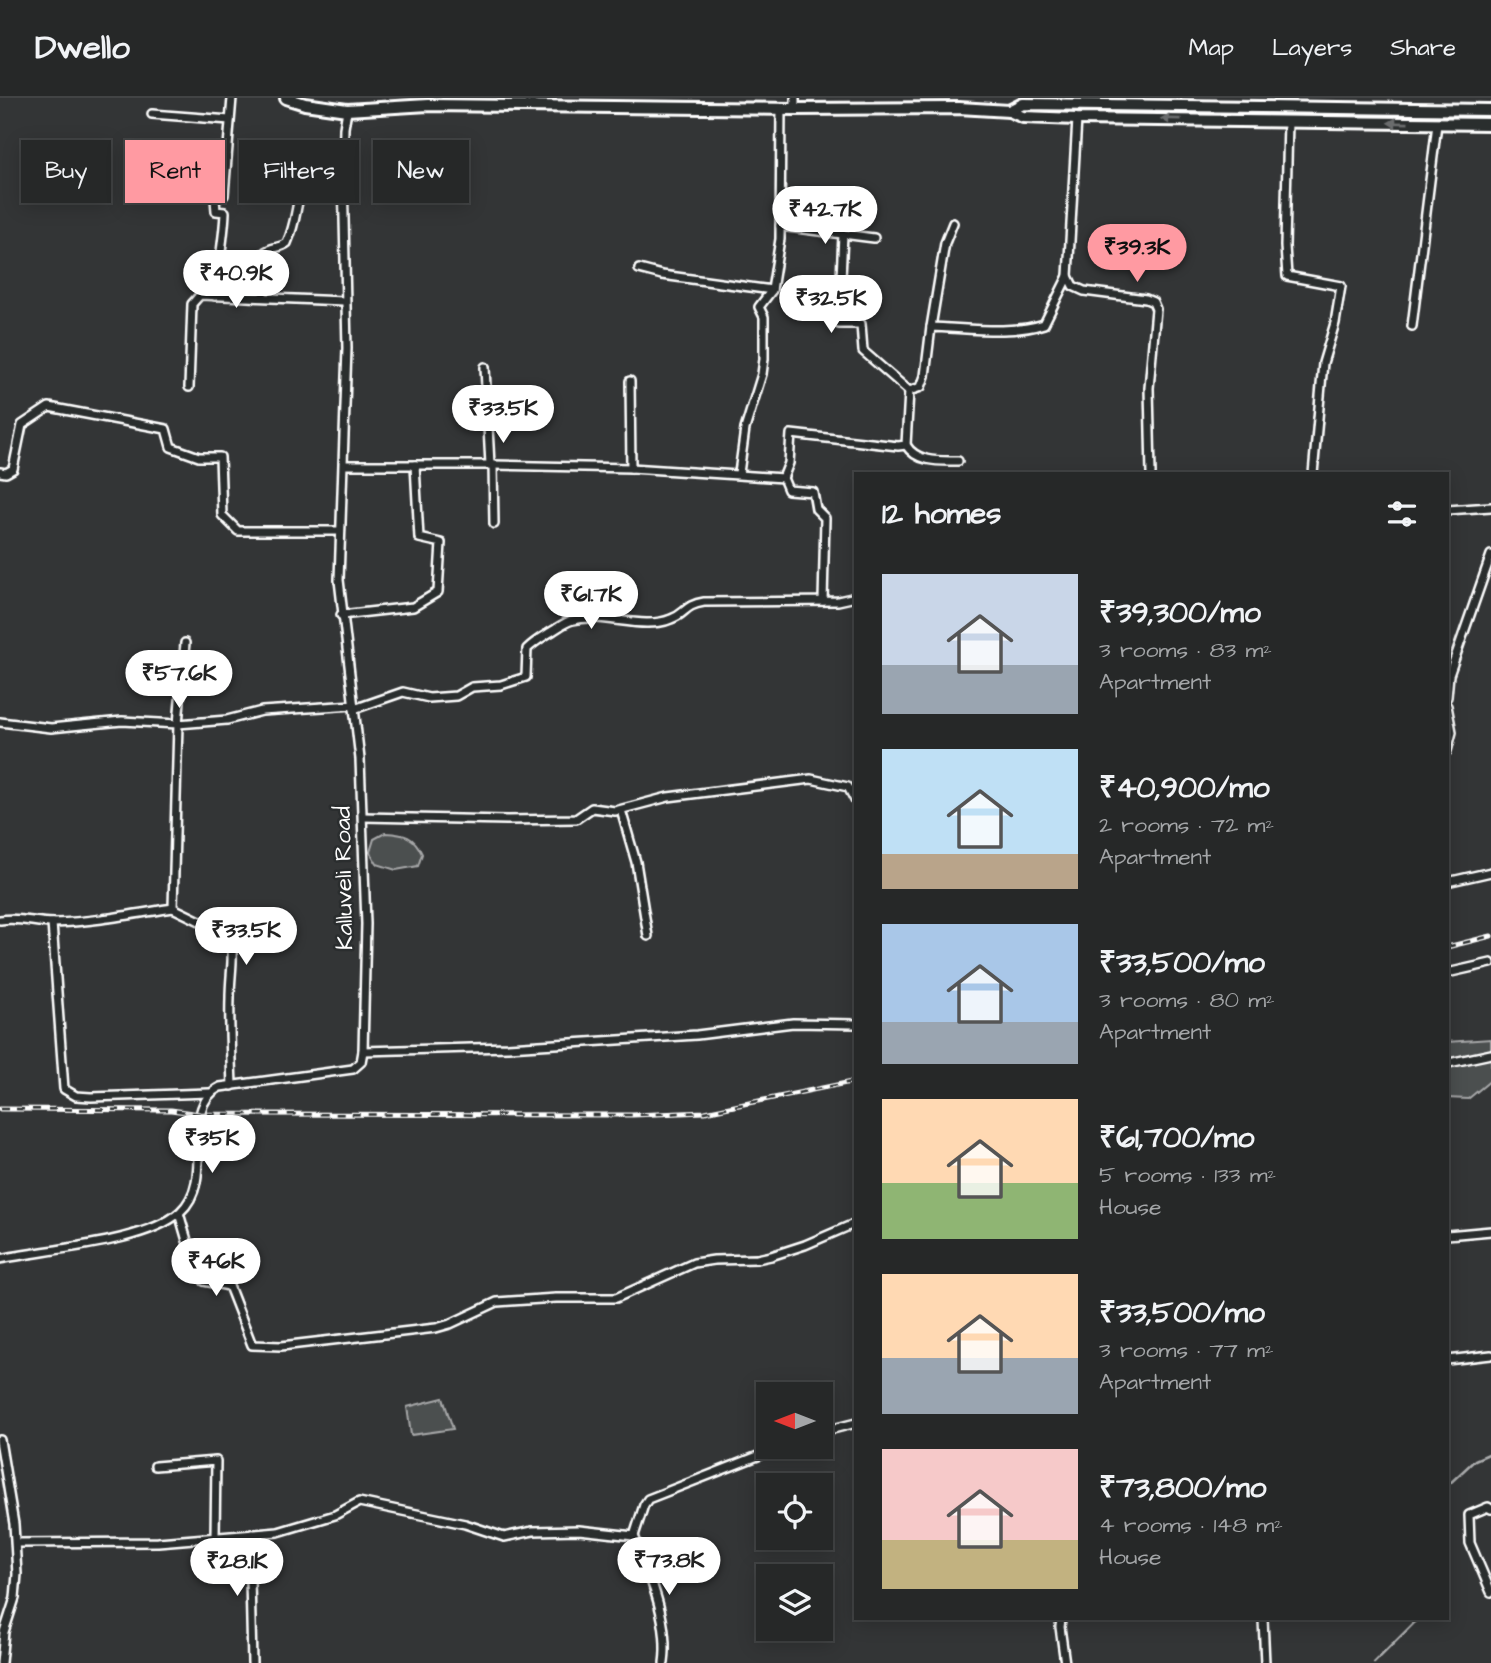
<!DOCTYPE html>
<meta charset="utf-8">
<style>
:root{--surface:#262828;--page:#2e3030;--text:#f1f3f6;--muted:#a4a6a8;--line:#424445;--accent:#ff9aa2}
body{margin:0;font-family:"Architects Daughter",sans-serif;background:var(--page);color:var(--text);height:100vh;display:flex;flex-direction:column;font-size:26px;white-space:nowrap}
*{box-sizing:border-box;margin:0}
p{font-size:23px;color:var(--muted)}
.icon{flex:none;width:38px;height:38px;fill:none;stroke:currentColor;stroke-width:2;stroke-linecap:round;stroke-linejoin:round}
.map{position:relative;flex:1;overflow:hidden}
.side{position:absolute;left:854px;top:374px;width:595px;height:1148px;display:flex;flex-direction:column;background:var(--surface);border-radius:0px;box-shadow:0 4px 18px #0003,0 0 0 2px var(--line)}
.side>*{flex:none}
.top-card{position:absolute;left:21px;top:42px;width:665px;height:63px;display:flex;gap:14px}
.needle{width:46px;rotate:270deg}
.buttons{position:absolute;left:756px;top:1284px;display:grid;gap:14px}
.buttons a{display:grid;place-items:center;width:77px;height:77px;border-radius:0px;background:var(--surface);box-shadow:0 4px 18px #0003,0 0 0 2px var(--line);font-size:35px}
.price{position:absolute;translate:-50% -60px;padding:0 16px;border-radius:24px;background:#fff;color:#222;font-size:23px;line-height:46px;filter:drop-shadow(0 2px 4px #0008)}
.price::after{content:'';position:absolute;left:50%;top:42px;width:21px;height:16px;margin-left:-10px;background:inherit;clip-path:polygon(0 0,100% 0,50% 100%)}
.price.active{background:var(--accent);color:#111}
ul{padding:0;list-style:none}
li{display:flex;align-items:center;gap:21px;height:175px;padding:0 28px}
li span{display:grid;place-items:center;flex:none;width:196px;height:140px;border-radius:0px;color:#555}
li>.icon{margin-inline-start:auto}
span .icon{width:84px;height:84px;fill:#fffc;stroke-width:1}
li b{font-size:30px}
h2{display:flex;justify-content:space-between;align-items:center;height:84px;padding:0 28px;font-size:30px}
.chip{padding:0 24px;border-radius:0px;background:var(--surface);box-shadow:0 4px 18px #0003,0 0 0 2px var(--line);font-size:24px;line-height:63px}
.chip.active{background:var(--accent);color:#111}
header{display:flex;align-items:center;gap:42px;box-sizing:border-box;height:98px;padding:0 35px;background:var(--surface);border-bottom:2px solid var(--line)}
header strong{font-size:33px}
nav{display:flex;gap:38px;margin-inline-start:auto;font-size:24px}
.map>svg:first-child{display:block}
.green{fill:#4c4f50;stroke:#a6a7a8;stroke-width:2}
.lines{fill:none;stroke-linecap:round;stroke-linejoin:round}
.stream{stroke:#abacad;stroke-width:2.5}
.minor-casing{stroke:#fff;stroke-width:12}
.highway-casing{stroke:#fff;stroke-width:16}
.minor{stroke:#2a2d2e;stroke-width:7}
.highway{stroke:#2a2d2e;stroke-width:10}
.rail-casing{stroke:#fff;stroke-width:5}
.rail{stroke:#2a2d2e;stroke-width:2.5;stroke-dasharray:8;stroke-linecap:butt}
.oneway{fill:#6a6c6d}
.labels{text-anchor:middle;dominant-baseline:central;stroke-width:5;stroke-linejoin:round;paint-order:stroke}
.street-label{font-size:24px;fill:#fff;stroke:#2a2d2e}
</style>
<header>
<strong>Dwello</strong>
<nav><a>Map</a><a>Layers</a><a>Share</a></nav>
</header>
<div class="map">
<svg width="1491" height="1565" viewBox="0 0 1491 1565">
<rect width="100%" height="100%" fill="#333536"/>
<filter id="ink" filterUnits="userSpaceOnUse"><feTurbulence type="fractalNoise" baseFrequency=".0143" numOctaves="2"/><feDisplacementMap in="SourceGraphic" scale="14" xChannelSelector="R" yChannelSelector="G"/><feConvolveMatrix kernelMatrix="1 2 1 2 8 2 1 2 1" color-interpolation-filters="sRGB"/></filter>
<g filter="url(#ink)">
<g class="green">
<path d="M385,735C405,736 414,738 422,756L418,768L396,772L377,766L370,754L374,741Z"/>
<path d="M1491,941V982L1468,1001L1447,1000V944Z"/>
<path d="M443,1300L453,1331L411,1337L407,1309Z"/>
</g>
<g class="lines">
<g class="stream">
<path d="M1447,1388L1475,1362L1491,1355"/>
<path d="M1374,1565L1418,1521"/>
</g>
<defs>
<g id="minor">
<path d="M795,0V11"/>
<path d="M152,16L230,22"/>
<path d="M1077,21L1068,178L1073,188L1084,193L1146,201L1153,204L1156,211L1149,290L1151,376"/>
<path d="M1288,23L1285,148L1287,178L1341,188L1335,225L1323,265L1313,376"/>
<path d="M155,98L204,97L218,99"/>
<path d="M780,128L874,140"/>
<path d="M843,136L839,226H861L863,253L909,293"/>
<path d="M639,171L662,177L772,192"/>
<path d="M215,198C218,169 224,142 225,114L216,113L215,101L224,97L232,0"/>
<path d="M263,199L264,155C271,148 280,151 287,145C306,102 283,88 343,77"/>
<path d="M1412,228L1437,26"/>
<path d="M931,229L945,145L953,125"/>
<path d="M485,269L490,367H493L494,426"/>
<path d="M630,283L631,370"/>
<path d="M189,289L192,206L200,197L344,203"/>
<path d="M906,347C917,365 940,363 958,363"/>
<path d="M344,367H490"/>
<path d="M493,367L631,370L783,380"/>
<path d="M0,374L6,375L13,371L22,327L49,309L166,331L171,349L199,359H220L222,417L238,433H340"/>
<path d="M739,375L745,331L762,276L764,261V219L759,209L772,192L780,141L781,10"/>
<path d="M783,380L789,365L791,336L898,348L906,347L909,293L921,289L925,278L931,229C967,230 1010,237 1044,226L1068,178"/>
<path d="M783,380L788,392L813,394L816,411L825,420L823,503"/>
<path d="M1447,412L1491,409"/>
<path d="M341,517L413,509L438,494L441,445L419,440L415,367"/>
<path d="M1447,599L1449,577L1491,457"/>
<path d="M1447,608L1452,634L1447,653"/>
<path d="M354,611L403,594L429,600L456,598L472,589L501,587L526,579L527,551C534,544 541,540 549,535C557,531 564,524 573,522C603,514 643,533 671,521C686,516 684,507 704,504L838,503L856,499"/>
<path d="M0,624L51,630L122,623L178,626L227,622L262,613L354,607"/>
<path d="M621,712L636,764L648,838"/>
<path d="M363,719L507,722L576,721L592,710L615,713L668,699L811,681L848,689L856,704"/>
<path d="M1447,784L1491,774"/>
<path d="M173,810L204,825L220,822L226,825C237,854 230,870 230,900C229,929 231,958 232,988"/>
<path d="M0,822C21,819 34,825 54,825C94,824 134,816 173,810L178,626L185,545"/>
<path d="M52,825L64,991L76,998L91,999L209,995"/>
<path d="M1447,875L1491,865"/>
<path d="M363,953L508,949L697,937L793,925L856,926"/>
<path d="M1449,965L1491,956"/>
<path d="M179,1115L192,1160L204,1183L229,1188L252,1247L281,1248L436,1230L450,1226L497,1204L556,1200H616L694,1165L714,1162L757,1161L771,1158L805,1147L856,1125"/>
<path d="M1447,1137L1491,1133"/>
<path d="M0,1161C47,1151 146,1145 180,1114C218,1080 177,1011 220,989L353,971L361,964L363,953L366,826L360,661L339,482L347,250L343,77L344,30L347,12"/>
<path d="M1447,1262L1491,1257"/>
<path d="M821,1334L856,1325"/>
<path d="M0,1342L14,1426L17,1476L15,1500L4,1534L1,1565"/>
<path d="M155,1368L216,1363L215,1438"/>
<path d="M1491,1411L1488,1409L1469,1417L1470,1445L1491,1494"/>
<path d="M634,1438C649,1476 670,1523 664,1565"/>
<path d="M16,1445L158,1444L278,1434L335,1417L359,1404L465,1426L504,1439L533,1433L579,1432L634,1438L644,1407L648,1401L781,1349"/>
<path d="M1061,1521L1060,1529L1065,1565"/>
<path d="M1263,1521L1265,1565"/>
<path d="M252,1565L250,1481L252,1436"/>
</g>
<g id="highway">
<path d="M286,0L305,6L347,12L428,7L795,11L959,10L1009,13L1023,19L1077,21L1491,26"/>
<path d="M1009,13L1023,6L1491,12"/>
</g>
</defs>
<use href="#minor" class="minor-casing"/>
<use href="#highway" class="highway-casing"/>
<use href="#minor" class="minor"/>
<use href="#highway" class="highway"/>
<defs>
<g id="rail">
<path d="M1447,849L1491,838"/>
<path d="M0,1011L171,1012L200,1016L633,1017L705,1014L856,983"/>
</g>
</defs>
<use href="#rail" class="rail-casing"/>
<use href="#rail" class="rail"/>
</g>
<defs><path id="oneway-solid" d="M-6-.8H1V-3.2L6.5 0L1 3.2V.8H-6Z" transform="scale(1.75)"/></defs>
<g class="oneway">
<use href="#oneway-solid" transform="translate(1171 21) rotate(-179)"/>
<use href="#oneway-solid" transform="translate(1398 25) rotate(-179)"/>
</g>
</g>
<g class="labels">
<g class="street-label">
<text transform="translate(344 780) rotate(-91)">Kalluveli Road</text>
</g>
</g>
</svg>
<div class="buttons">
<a><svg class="needle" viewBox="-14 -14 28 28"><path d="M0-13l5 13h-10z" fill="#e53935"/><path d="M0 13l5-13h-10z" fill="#a4a6a8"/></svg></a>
<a><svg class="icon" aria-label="locate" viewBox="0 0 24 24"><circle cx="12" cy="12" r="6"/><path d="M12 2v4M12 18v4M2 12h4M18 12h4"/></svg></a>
<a><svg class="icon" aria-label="layers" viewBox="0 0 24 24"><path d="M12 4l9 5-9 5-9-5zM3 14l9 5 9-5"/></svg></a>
</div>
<b class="price" style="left:825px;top:148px">₹42.7K</b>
<b class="price active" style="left:1137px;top:186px">₹39.3K</b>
<b class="price" style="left:236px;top:212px">₹40.9K</b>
<b class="price" style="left:831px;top:237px">₹32.5K</b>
<b class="price" style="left:503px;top:347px">₹33.5K</b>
<b class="price" style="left:591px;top:533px">₹61.7K</b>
<b class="price" style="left:179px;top:612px">₹57.6K</b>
<b class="price" style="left:246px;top:869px">₹33.5K</b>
<b class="price" style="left:212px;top:1077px">₹35K</b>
<b class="price" style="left:216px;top:1200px">₹46K</b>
<b class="price" style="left:669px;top:1499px">₹73.8K</b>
<b class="price" style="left:237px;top:1500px">₹28.1K</b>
<div class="top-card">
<a class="chip">Buy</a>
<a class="chip active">Rent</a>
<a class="chip">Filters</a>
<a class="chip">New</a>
</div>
<section class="side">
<h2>12 homes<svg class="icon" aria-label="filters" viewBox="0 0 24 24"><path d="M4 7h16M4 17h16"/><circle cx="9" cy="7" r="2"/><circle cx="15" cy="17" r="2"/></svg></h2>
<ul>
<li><span style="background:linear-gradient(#c9d6e8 65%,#9aa5b1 0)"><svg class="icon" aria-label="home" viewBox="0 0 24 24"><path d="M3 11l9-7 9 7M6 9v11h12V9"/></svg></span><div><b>₹39,300/mo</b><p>3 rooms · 83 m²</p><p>Apartment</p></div></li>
<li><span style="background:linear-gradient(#bfe0f5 75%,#b9a48a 0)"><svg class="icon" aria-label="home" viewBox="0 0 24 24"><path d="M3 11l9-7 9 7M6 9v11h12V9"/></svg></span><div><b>₹40,900/mo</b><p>2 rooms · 72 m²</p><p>Apartment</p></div></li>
<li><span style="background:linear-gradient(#a9c7e8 70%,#9aa5b1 0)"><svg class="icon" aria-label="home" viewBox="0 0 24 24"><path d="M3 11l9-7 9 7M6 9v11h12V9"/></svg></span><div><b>₹33,500/mo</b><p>3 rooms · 80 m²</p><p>Apartment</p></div></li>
<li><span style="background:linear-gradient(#ffd9b3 60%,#8fb573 0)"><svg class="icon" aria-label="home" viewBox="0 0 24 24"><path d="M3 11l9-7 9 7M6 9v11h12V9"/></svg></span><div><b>₹61,700/mo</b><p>5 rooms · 133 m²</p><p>House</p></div></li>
<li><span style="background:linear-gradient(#ffd9b3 60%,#9aa5b1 0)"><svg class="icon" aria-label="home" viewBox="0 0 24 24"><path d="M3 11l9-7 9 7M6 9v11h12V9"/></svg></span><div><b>₹33,500/mo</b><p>3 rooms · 77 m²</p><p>Apartment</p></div></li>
<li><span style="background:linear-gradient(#f6c9c9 65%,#c2b280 0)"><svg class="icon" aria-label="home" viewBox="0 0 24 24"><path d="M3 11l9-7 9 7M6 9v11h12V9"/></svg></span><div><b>₹73,800/mo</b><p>4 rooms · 148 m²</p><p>House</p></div></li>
</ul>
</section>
</div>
